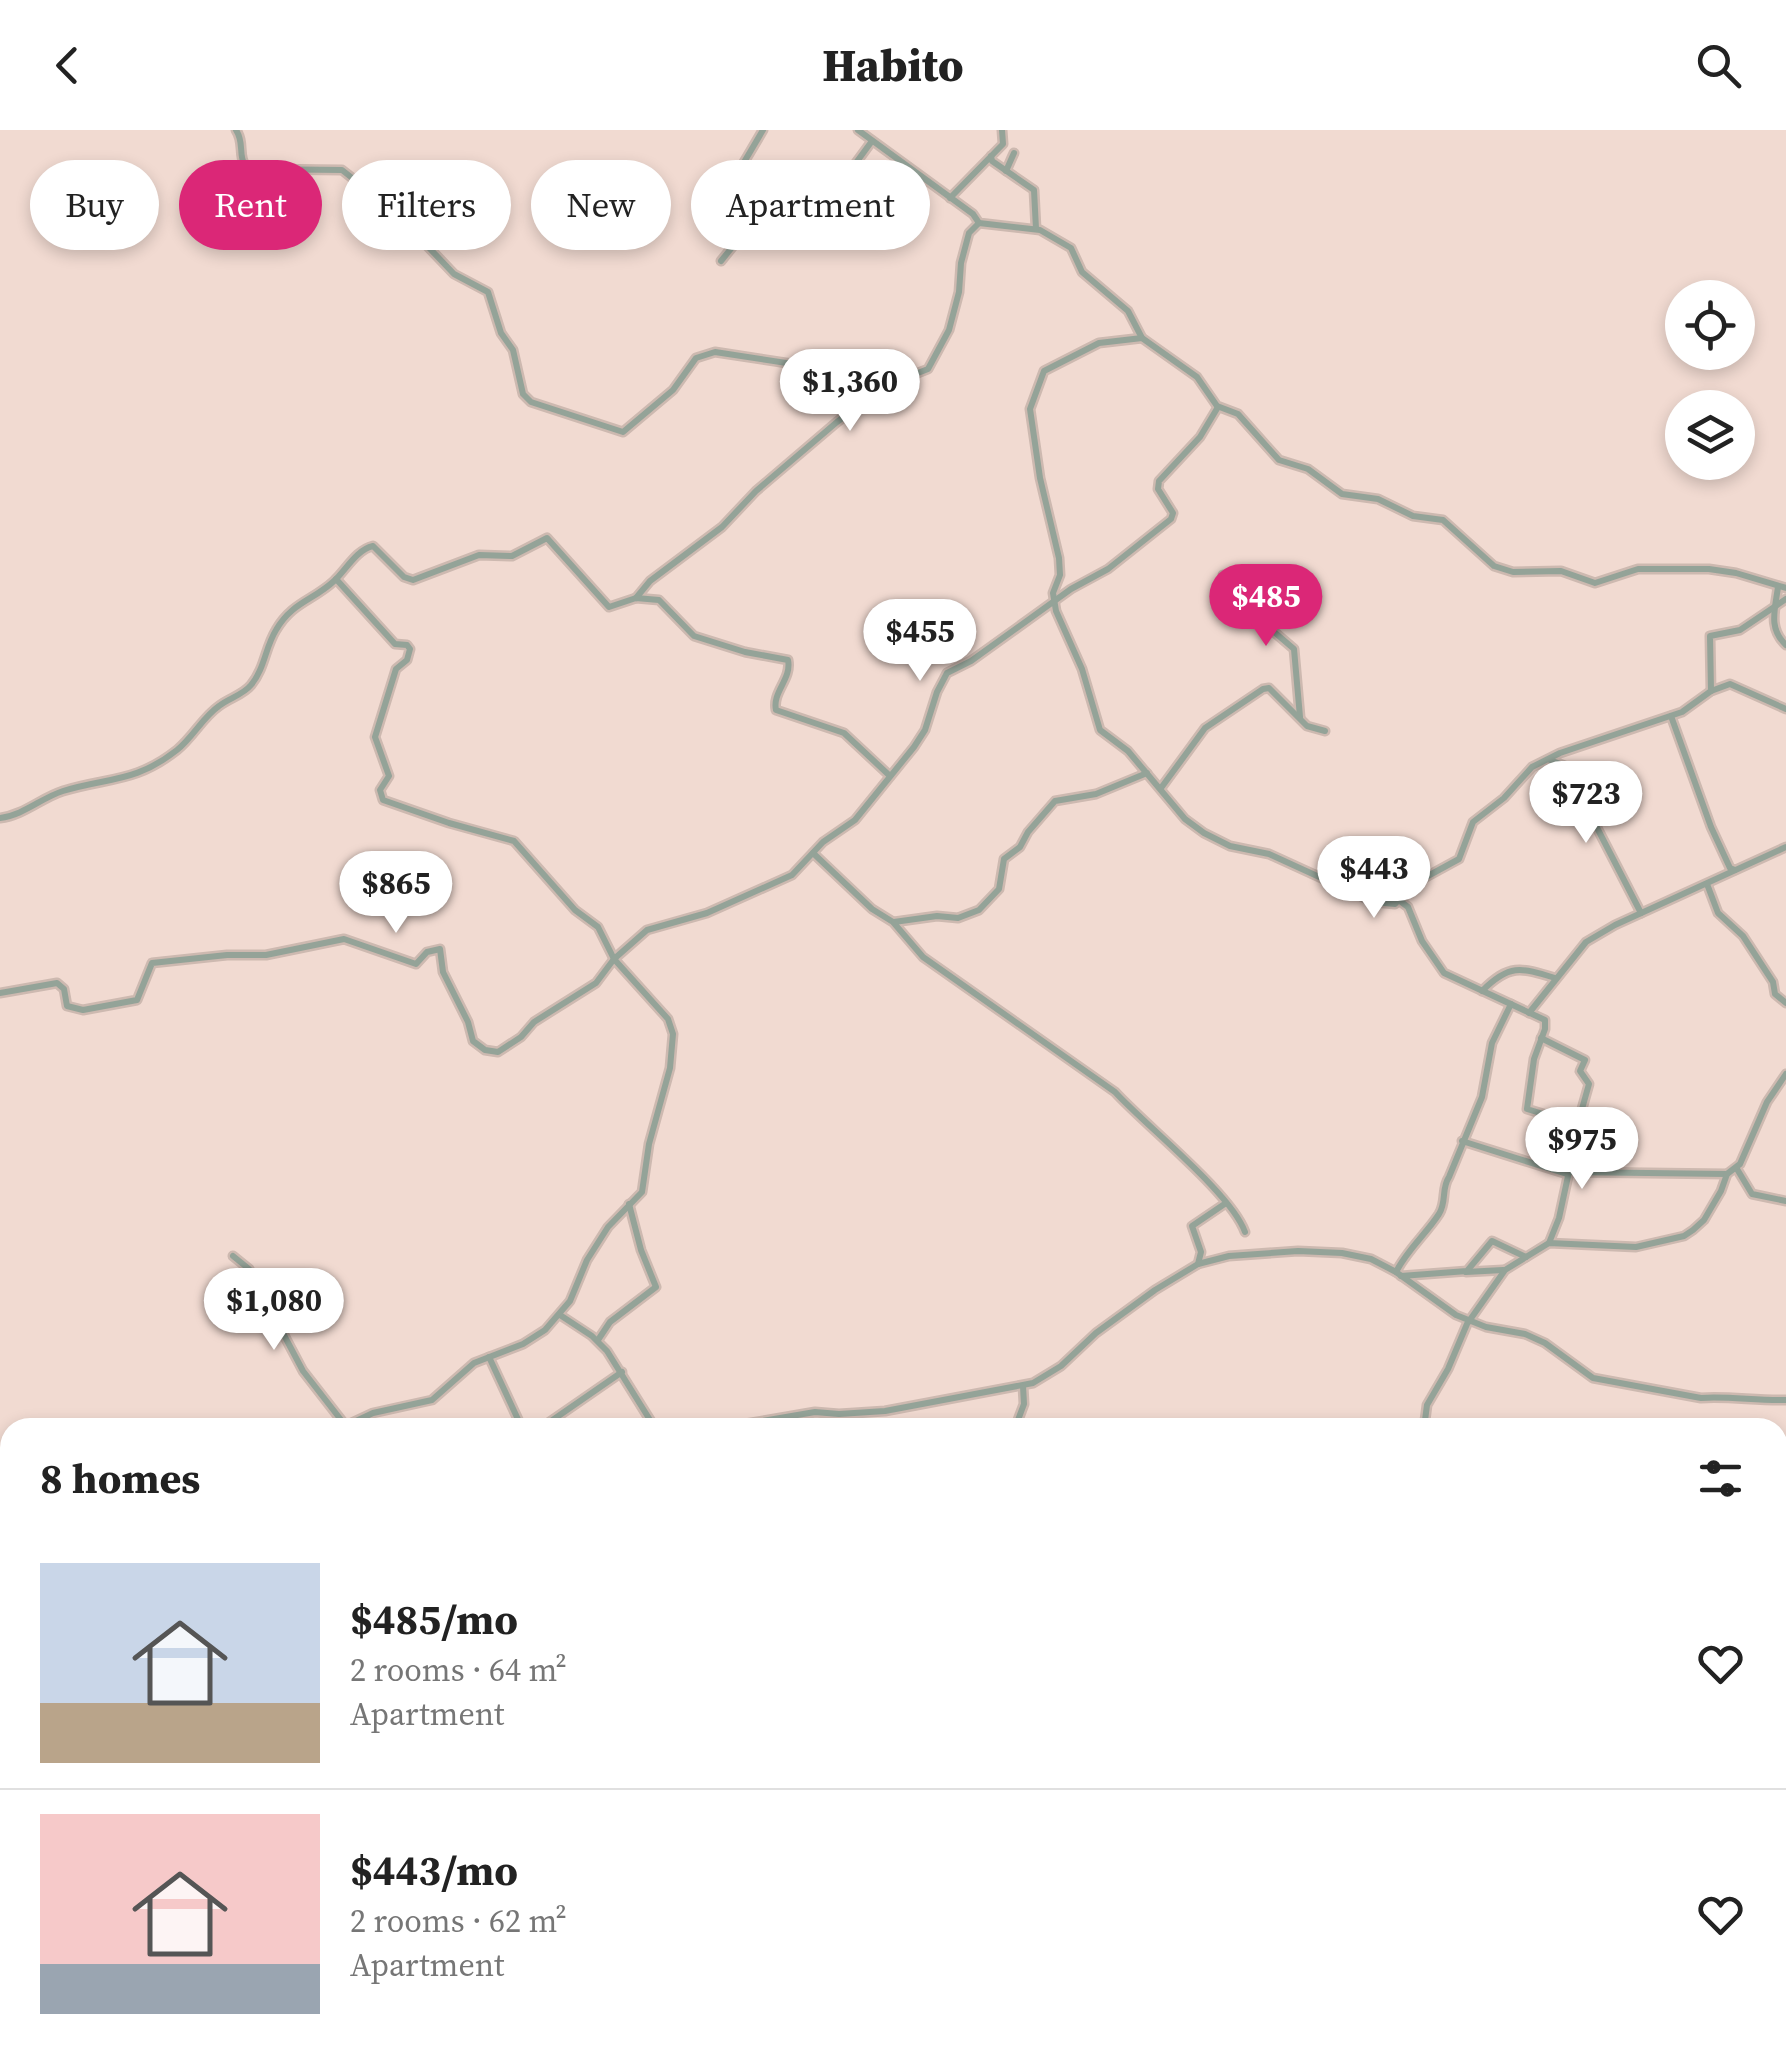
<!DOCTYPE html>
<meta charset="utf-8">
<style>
:root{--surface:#fff;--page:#f6f6f6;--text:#222;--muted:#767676;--line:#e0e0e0;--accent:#db2777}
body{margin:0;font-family:"Source Serif 4",serif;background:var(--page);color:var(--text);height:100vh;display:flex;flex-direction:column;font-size:38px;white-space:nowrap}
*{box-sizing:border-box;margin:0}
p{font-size:32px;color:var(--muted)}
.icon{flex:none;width:55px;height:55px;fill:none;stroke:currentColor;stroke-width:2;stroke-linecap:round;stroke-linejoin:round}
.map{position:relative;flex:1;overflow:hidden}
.side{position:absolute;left:0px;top:1288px;width:1788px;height:642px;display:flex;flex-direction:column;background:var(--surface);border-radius:30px 30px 0 0;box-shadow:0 5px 15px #0003}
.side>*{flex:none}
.hud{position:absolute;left:30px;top:30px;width:1000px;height:90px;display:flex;gap:20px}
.tools{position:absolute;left:1665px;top:150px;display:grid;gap:20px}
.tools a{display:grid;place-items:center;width:90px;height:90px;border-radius:50%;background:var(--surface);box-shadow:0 5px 15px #0003;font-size:50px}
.price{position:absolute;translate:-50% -85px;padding:0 22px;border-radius:35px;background:#fff;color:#222;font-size:32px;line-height:65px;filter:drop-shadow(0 2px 5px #0008)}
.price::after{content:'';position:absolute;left:50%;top:60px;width:30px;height:22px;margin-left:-15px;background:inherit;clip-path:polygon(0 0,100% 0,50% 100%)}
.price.selected{background:var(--accent);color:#fff}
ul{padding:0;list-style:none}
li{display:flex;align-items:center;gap:30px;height:250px;padding:0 40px}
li+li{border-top:2px solid var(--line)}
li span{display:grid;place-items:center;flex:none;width:280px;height:200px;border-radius:0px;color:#555}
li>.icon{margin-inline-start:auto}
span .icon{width:120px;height:120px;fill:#fffc;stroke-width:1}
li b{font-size:42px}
h2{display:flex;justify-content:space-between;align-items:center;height:120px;padding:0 40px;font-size:42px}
.pill{padding:0 35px;border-radius:45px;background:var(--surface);box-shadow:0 5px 15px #0003;font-size:35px;line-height:90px}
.pill.selected{background:var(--accent);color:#fff}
header{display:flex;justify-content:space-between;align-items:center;height:130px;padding:0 40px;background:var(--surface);font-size:45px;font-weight:800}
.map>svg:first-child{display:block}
.green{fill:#bfd9bf}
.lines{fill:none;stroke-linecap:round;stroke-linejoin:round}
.minor-casing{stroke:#cdb9b0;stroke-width:11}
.minor{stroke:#94a398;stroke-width:6}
</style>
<header><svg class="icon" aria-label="back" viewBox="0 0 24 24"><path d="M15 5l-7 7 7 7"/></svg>Habito<svg class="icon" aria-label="search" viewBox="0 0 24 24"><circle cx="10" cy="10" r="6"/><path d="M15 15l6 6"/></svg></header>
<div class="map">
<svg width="1786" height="1928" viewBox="0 0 1786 1928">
<rect width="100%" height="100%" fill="#f1dad1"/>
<path class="green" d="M1778,1589L1786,1593V1928H1392L1379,1920H1778Z"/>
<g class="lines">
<defs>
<g id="minor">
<path d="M236,0C245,13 237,25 247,39L342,40L394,81L454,144L488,162L501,203L513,220L523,264L531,272L623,302L673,260L696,228L715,222L897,250"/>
<path d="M858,0L973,84L979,93L1040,100L1071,118L1082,142L1128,181L1142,208L1197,247L1217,276L1238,284L1279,330L1308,339L1342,364L1378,369L1413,386L1443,390L1494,436L1513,442L1561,441L1595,453L1638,439H1709L1736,443L1786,458"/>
<path d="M991,26L992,31L1034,60L1036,99"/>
<path d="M1006,41L1014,23"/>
<path d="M759,60L771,41L777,38L814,54L836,60L872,11"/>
<path d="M950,68L1003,14L1002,0"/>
<path d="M721,131L767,74L766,69L740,39L763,0"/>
<path d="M1142,208L1099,213L1044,241L1030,279L1040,348L1059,428L1060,445L1053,463L1056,481L1082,539L1100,600L1128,621L1185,689L1204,703L1230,716L1269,724L1374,772L1395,774L1415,753L1459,729L1473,692L1504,668L1532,637L1560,623L1682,582L1711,561L1730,554L1786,579"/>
<path d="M1223,445L1245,459L1267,487L1273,501L1294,519L1300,587"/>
<path d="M336,449L395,514L407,515L410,519L407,530L396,539L375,607L389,646L380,660L383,670L449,693L514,711L575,780L598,797L614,829L668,889L673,904L670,938L649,1014L642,1062L608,1097L587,1130L570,1171L545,1200L523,1214L474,1233L432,1270L373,1283L341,1298"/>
<path d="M1778,457C1775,480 1768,498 1786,515"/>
<path d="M636,468L650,451L722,397L756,361L837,292L885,256L928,239L949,200L959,162L961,133L969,103L979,93"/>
<path d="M1711,561L1710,506L1740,500L1786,469"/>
<path d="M1671,586L1711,697L1730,738L1735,740"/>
<path d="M1550,630L1570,638L1576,657L1641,783"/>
<path d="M1161,658L1205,598L1263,559L1269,558L1307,596L1325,601"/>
<path d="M0,688C24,685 41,668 63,661C109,647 135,653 177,620C193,607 203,587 219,576C229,568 243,565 251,555C265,538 265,518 276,500C292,472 314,470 334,451C346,440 356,420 373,416L404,447L413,450L479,425L512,426L547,408L609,477L636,468L659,470L694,506L745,522L788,530C792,549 772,562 776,580L844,603L890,646"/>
<path d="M813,723L872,779L893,792L923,827L1115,962C1146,996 1231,1063 1245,1102"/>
<path d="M1707,754L1718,783L1743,806L1773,852L1775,864L1786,873"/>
<path d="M1400,771L1408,777L1422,811L1444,843L1545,890V899L1534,929L1527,979L1579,995L1559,1088L1549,1113"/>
<path d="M894,792L937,786L958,788L979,780L999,759L1004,729L1020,717L1028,702L1055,671L1096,664L1147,643"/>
<path d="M1482,861C1509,834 1520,837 1555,848"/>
<path d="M0,863L57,853L64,859L67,876L83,880L137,870L152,833L227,825H266L344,809L416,834L427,822L440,819L443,842L468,892L473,911L485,920L498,922L521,907L534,892L596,853L614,829L647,800L707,783L792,745L823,712L855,690L914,617L925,600L937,562L947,543L971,531L1071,459L1108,439L1171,389L1173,383L1158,359L1159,351L1200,307L1218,277"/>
<path d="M1529,883L1586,812L1615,795L1786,717"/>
<path d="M1541,908L1585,930L1580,941L1589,954L1578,993"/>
<path d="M1462,1011L1567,1044"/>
<path d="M1737,1039L1752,1064L1786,1071"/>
<path d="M1568,1042L1727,1044"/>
<path d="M233,1126L249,1139L303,1241L345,1295"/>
<path d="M1198,1134L1201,1122L1192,1096L1226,1073"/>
<path d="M1396,1142C1407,1120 1426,1104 1439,1084C1447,1071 1441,1059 1449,1047L1482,967L1492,913L1511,874"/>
<path d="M1466,1142L1503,1140"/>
<path d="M1401,1146L1467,1141L1492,1111L1526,1127"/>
<path d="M560,1185L592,1206L607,1221L655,1298"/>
<path d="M598,1210L610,1192L656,1157L641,1120L629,1074"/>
<path d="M489,1227L522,1298"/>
<path d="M541,1298L622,1242"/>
<path d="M683,1298L733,1296L815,1282L839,1284L885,1281L1033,1253L1061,1236L1096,1203L1155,1160L1198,1134L1229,1126L1298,1121L1342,1123L1371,1129L1396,1142L1456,1185L1486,1197L1525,1204L1545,1213L1593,1248L1701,1268C1729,1266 1757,1271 1786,1270"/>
<path d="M1015,1298L1024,1274L1023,1256"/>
<path d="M1424,1298L1427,1275L1448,1239L1467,1194L1505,1140L1549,1113L1636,1117L1684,1106L1693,1100L1704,1090L1721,1061L1727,1044L1740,1034L1767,972L1786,944"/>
<path d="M0,1335H10"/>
<path d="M0,1600L10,1608"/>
<path d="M1778,1611L1786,1617"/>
<path d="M0,1822L10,1816"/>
<path d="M394,1920L405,1928"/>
<path d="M1440,1920L1458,1928"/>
<path d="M471,1928L480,1920"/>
<path d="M598,1928L606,1920"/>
<path d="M1586,1928L1605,1923L1648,1928"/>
</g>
</defs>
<use href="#minor" class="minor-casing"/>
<use href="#minor" class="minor"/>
</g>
</svg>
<div class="tools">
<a><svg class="icon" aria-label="locate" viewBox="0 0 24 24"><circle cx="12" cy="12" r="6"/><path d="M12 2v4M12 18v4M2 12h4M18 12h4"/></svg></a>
<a><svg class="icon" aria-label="layers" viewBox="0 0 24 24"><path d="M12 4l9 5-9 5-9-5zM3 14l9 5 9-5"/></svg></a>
</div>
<b class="price" style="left:850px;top:304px">$1,360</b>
<b class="price selected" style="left:1266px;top:519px">$485</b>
<b class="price" style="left:920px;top:554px">$455</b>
<b class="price" style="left:1586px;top:716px">$723</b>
<b class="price" style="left:1374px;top:791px">$443</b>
<b class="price" style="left:396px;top:806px">$865</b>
<b class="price" style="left:1582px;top:1062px">$975</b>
<b class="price" style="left:274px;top:1223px">$1,080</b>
<div class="hud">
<a class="pill">Buy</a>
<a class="pill selected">Rent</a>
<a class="pill">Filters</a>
<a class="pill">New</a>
<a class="pill">Apartment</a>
</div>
<section class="side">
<h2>8 homes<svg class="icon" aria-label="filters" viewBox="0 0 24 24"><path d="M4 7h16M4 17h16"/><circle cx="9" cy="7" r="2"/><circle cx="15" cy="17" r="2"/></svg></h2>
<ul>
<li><span style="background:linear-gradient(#c9d6e8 70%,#b9a48a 0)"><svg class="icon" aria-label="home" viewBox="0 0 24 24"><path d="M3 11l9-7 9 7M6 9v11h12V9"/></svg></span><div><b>$485/mo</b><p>2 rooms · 64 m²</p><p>Apartment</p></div><svg class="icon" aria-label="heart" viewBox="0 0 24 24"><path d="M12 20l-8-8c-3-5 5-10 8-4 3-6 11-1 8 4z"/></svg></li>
<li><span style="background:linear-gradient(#f6c9c9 75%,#9aa5b1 0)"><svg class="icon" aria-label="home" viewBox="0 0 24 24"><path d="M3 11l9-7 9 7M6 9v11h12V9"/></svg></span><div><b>$443/mo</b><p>2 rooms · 62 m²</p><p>Apartment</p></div><svg class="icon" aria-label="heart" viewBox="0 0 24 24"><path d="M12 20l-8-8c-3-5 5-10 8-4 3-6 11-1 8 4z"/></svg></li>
</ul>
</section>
</div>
